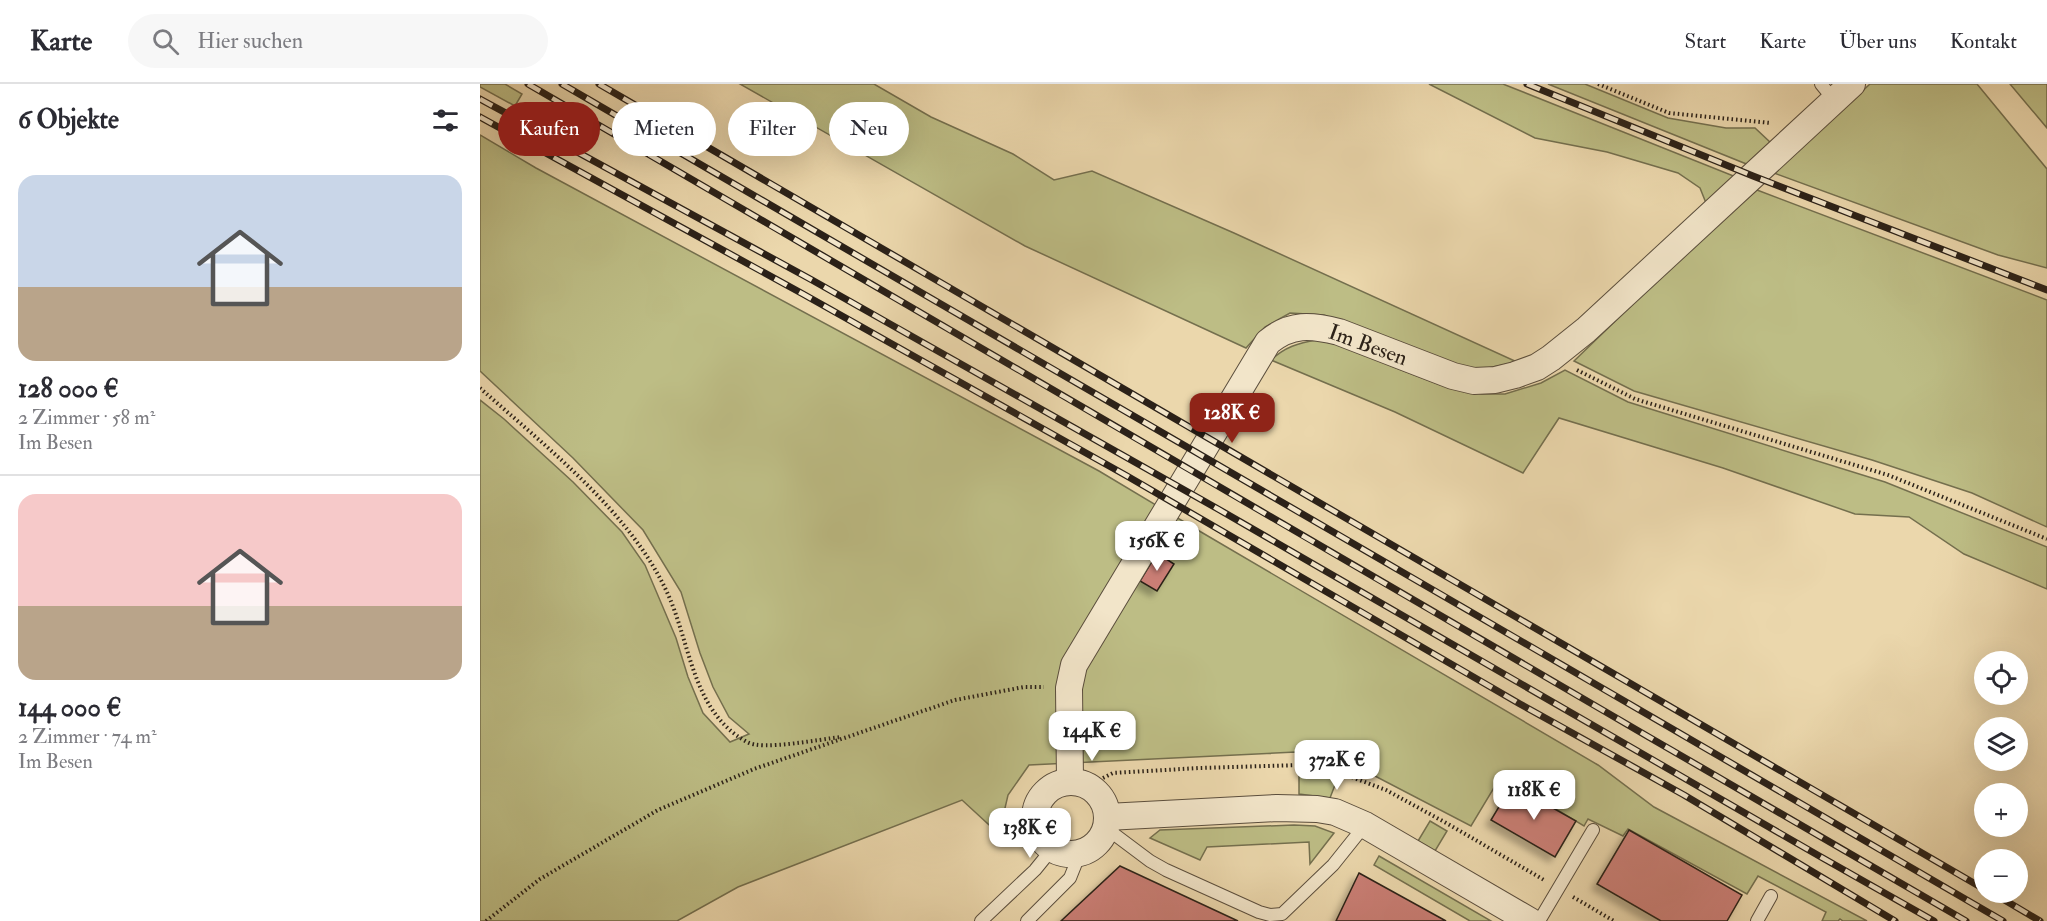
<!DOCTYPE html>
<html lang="de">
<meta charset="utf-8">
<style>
:root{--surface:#fff;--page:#f7f7f7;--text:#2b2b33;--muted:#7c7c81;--line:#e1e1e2;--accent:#8f2418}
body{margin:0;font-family:"IM FELL Double Pica",serif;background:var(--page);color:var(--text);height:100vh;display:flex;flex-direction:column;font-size:22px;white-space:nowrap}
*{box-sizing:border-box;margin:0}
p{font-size:20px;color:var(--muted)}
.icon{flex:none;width:33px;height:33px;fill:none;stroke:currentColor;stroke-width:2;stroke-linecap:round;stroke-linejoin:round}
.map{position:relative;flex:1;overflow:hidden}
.drawer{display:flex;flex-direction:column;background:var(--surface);width:480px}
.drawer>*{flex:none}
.guide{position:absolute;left:18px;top:18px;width:570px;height:54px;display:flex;gap:12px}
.tools{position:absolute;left:1494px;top:567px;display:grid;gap:12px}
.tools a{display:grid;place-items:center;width:54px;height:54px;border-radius:50%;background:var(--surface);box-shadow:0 6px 24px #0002;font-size:30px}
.price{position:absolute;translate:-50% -51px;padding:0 14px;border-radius:12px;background:#fff;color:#222;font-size:20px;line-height:39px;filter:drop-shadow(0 2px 3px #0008)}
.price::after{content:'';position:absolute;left:50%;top:36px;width:18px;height:14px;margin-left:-9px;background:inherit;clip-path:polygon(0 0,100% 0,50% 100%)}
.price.on{background:var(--accent);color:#fff}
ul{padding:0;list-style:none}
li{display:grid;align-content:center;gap:12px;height:318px;padding:0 18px}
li+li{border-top:2px solid var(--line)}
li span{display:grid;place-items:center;height:186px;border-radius:18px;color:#555}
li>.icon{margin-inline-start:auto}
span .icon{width:108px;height:108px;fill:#fffc;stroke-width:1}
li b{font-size:26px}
h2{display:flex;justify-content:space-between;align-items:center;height:72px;padding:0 18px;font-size:26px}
.pill{padding:0 21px;border-radius:27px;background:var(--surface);box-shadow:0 6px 24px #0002;font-size:21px;line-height:54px}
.pill.on{background:var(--accent);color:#fff}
header{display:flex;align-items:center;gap:36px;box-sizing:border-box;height:84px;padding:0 30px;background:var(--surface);border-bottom:2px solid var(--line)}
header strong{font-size:28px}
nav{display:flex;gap:33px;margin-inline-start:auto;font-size:21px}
.search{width:420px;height:54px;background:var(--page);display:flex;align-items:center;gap:15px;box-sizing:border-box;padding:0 21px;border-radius:33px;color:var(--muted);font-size:22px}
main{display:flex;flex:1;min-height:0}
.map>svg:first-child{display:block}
.green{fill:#bdbd85;stroke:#746f4e;stroke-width:1.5}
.building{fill:#ca7e74;stroke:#2b2118;stroke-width:1.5;filter:url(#shadow)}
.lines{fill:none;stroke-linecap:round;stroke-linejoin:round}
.lane-casing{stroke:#5b4e3d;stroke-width:14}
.street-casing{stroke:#5b4e3d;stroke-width:28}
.path{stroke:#2b2118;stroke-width:4;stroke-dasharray:1.5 3;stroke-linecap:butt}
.lane{stroke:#f2e5c9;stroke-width:12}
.street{stroke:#f2e5c9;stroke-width:26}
.rail-casing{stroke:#2b2118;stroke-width:7}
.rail{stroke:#f2e5c9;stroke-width:4.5;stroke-dasharray:14;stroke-linecap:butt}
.labels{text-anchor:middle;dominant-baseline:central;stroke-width:4.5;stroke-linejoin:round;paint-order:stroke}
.street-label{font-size:22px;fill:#2b2118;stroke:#f2e5c9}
</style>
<header>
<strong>Karte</strong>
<div class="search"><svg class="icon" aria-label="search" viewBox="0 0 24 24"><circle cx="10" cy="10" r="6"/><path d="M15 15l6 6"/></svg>Hier suchen</div>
<nav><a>Start</a><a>Karte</a><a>Über uns</a><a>Kontakt</a></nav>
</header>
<main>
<section class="drawer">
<h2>6 Objekte<svg class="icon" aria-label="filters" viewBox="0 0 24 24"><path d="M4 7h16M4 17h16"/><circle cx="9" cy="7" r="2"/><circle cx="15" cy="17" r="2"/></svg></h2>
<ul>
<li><span style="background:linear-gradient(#c9d6e8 60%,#b9a48a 0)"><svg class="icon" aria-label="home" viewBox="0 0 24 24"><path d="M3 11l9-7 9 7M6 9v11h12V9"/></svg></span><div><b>128 000 €</b><p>2 Zimmer · 58 m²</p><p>Im Besen</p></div></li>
<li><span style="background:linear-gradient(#f6c9c9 60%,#b9a48a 0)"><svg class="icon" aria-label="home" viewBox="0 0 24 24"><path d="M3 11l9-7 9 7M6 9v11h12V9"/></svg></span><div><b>144 000 €</b><p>2 Zimmer · 74 m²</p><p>Im Besen</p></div></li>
</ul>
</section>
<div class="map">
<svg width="1567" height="837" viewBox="0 0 1567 837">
<defs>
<filter id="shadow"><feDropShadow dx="-5.5" dy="5.5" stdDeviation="3" flood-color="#0004"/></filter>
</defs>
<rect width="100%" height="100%" fill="#ebd7ac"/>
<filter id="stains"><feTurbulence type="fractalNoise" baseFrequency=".00333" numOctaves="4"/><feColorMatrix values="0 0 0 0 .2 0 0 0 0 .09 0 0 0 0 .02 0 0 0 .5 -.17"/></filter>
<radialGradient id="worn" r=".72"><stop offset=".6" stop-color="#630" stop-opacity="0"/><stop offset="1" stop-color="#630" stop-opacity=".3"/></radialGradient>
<g class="green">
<path d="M0,0H25L42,10L35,22L0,3Z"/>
<path d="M260,0H394L451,33L533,70L574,96L612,87L754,149L1037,278L1008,284H980L844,231L810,229L785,243L766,264L545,162Z"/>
<path d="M949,0H1023L1256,93L1226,119L1220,104L1198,89L1127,68L1055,54Z"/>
<path d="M1068,0H1105L1188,34L1246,44H1275L1291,59L1269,81Z"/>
<path d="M1390,0H1497L1567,85V184L1518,171L1294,89Z"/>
<path d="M1530,0H1567V44Z"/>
<path d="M0,51L56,84L619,387L721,448L1118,681L1174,723L1387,837H1363L1360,835L1358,837H1342L1346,828L1278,792L1267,810L1148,745L1143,752L1108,735L1104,742L1021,692L991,742L870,679L816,668L549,681L528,711L519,750L482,716L258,803L197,837H0V316L24,335L93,398L142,448L165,481L196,554L208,593L223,629L250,658L269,650L249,633L233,603L220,569L201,508L163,446L93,374L0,287Z"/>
<path d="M1277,106L1567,216V443L1492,409L1392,376L1154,307L1094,277L1218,157Z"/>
<path d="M837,256L868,263L914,283L961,301L1002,310H1025L1061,299L1085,286L1148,318L1405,398L1567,463V505L1484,470L1429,433L1375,430L1243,384L1079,334L1043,389L915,328L791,276C805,263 818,259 837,256Z"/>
<path d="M819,688L858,693L850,714L819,710Z"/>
<path d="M950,737L967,747L955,767L938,757Z"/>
<path d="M814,741L835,742L854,749L830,780L829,758L727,763L720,776L670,754L680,746Z"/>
<path d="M899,772L1011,837H990L894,781Z"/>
</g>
<g class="building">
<path d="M677,469L694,480L677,507L660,497Z"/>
<path d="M1032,701L1096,737L1075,773L1011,736Z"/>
<path d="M1149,746L1262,811L1247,837H1181L1117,800Z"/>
<path d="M640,782L758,837H581Z"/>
<path d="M879,789L966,837H856Z"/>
</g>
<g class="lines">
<defs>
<g id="lane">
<path d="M1341,0L1354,16"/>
<path d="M626,744L670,777L686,786L779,828L790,831L802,830L853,781L885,741"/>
<path d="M501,837L555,786L572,765"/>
<path d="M547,837L590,794L600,769"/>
<path d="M1059,837L1113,746"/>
<path d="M1277,837L1291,812"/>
</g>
<g id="street">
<path d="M590,697L589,604L594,581L788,258C811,239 831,241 859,248L973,292L994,297L1015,296L1035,291L1057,283L1071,274L1106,246L1372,0"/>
<circle cx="591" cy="734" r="36"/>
<path d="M627,733L797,724L837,725L855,728L885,741L1050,837"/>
</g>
</defs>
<use href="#lane" class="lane-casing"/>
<use href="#street" class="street-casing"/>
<g class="path">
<path d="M1118,0L1189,29L1291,39"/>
<path d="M1097,286L1155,315L1408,391L1567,455"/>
<path d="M0,304C65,362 148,426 186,506C211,558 211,627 267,658C282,667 341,655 361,653"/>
<path d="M615,698L633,689L719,684L821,681L850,685L906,706L968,740L1064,796"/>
<path d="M1093,813L1134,837"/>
<path d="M6,837L60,795L178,726L274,685L475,616L544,603H564"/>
</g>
<use href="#lane" class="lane"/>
<use href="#street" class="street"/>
<defs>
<g id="rail">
<path d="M48,0C527,279 1006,559 1486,837"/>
<path d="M82,0L1523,837"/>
<path d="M119,0L1504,805"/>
<path d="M1047,0L1273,92L1567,206"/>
<path d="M0,15L332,196L738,425L1341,773L1454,837"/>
<path d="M0,33L323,210L647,392L1040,620L1204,711L1415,837"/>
<path d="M1511,808L1560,837"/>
</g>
</defs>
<use href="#rail" class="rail-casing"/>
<use href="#rail" class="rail"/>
</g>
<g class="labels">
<g class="street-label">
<text transform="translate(888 261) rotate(20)">Im Besen</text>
</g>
</g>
<rect width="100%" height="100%" filter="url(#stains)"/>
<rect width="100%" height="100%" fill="url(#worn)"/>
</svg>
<div class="tools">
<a><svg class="icon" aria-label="locate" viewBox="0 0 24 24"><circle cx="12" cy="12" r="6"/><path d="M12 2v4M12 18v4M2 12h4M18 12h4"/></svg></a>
<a><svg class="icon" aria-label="layers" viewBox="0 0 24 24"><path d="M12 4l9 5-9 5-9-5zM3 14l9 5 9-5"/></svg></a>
<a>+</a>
<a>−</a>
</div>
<b class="price on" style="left:752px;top:360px">128K €</b>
<b class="price" style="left:677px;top:488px">156K €</b>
<b class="price" style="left:612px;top:678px">144K €</b>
<b class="price" style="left:857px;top:707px">372K €</b>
<b class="price" style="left:1054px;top:737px">118K €</b>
<b class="price" style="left:550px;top:775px">138K €</b>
<div class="guide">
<a class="pill on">Kaufen</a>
<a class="pill">Mieten</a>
<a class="pill">Filter</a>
<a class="pill">Neu</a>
</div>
</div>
</main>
